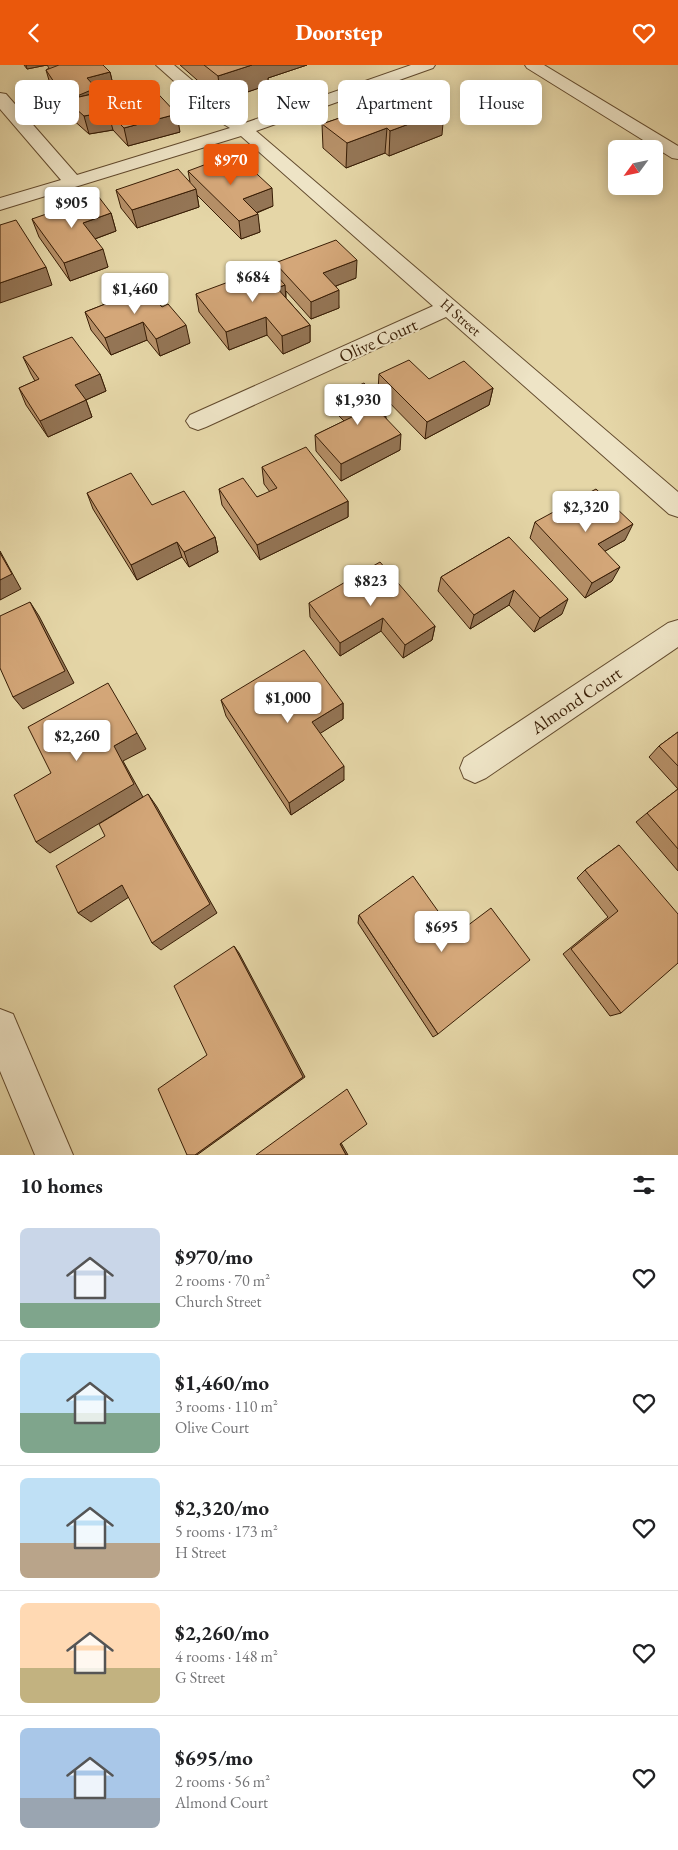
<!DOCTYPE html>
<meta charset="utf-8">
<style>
:root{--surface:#fff;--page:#f6f6f6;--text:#202124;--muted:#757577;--line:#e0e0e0;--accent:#ea580c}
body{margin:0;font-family:"EB Garamond",serif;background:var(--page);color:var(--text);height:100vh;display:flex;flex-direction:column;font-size:19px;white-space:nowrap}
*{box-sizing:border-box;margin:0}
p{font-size:16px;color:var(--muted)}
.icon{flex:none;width:28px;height:28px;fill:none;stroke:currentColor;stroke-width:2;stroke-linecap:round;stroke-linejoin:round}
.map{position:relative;height:1090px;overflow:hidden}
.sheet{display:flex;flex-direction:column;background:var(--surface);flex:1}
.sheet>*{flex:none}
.guide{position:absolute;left:15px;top:15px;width:649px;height:45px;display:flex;gap:10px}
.needle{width:32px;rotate:237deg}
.controls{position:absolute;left:608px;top:75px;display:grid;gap:10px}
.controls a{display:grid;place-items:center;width:55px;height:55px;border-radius:8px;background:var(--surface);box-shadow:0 2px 12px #0003;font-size:25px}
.price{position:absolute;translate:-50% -42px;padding:0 11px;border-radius:5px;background:#fff;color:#222;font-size:16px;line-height:32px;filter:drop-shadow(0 1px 2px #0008)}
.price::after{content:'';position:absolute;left:50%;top:30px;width:15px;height:11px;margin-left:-8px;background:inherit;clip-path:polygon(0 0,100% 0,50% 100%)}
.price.active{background:var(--accent);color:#fff}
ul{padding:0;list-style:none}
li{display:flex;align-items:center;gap:15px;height:125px;padding:0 20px}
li+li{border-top:1px solid var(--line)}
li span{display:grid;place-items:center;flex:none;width:140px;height:100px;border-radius:8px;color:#555}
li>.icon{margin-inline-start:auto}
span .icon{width:60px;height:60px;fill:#fffc;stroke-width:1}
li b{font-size:21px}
h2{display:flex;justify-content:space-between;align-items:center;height:60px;padding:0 20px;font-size:21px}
.chip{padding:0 18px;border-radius:8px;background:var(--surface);box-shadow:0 2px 12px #0003;font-size:18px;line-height:45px}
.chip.active{background:var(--accent);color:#fff}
header{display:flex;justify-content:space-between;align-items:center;height:65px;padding:0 20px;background:var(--accent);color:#fff;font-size:22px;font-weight:800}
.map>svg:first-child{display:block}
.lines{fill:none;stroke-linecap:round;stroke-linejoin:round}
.minor-casing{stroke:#634b2e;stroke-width:2}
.minor{fill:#eee4c6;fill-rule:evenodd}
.wall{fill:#b69068;stroke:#381d05}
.shaded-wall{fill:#947555;stroke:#381d05}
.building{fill:#d4a779;stroke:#381d05}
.labels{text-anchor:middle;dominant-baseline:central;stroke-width:4;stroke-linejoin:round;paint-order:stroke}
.far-street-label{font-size:15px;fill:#381d05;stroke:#eee4c6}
.street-label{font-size:18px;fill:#381d05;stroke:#eee4c6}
</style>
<header><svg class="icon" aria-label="back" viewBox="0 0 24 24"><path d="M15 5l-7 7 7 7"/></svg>Doorstep<svg class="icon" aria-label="heart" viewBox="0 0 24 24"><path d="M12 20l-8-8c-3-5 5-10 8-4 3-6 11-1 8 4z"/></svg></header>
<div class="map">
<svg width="678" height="1090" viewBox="0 0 678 1090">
<rect width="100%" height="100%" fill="#e5d6a7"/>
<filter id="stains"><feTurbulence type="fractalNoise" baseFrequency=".004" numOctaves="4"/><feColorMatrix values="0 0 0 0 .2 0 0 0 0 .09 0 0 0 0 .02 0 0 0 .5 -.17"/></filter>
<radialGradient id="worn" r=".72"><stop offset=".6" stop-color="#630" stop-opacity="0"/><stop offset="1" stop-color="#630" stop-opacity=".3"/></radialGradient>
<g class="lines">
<defs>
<g id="minor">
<path d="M156,0H174L232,49L245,58L411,0H435L433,3L256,66L678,427V452L669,449L446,252L206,362L198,365L190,362L186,356L190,350L433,241L241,71L0,145V133L61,115L0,44V28L6,29L77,110L230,63L220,57Z"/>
<path d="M525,0H544L678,81V94L672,93L527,3Z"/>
<path d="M678,555V582L486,713L475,718L464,713L460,703L464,693L668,558Z"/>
<path d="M0,944L13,949L73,1090H35L0,1006Z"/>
</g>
</defs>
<use href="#minor" class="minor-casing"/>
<use href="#minor" class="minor"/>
</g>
<g class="wall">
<path d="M24,0H103L110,7L114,24L180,67L128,81L113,65L89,69L71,53L51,22L46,5L49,3L47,0L27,4Z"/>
<path d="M180,0H307L268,13V20L221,36Z"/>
<path d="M375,26L442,70L389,91L385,88L346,103L323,83L322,59L375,41Z"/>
<path d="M230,104L273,141L257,148L260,167L241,174L197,130L199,142L137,163L121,143L116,125L190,117L188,106Z"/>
<path d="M111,148L116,166L95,174L108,202L70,216L39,172L32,154Z"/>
<path d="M275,198L356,213L336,221L339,243L311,254L286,226V233L310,260V277L283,289L267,270L229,285L199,247L196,229L276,209Z"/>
<path d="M146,223L190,278L160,291L147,275L111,290L91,265L85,247Z"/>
<path d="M23,292L100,309L106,326L86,335L92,352L48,372L26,340L19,323L35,316L31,309Z"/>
<path d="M379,309L493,323L489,340L425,374L378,326Z"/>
<path d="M336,331L386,341V353L400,385L341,416L316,386L315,370L344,356L336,348Z"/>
<path d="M262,402L348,436V452L260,495L222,440L219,424L257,432L270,427L264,419Z"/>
<path d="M87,428L152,440L215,472L218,487L189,502L182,492L137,515L93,444Z"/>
<path d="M535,457L625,475L605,486L612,516L585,533L530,473Z"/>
<path d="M509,472L562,549L534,567L509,540L470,564L438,526L441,512Z"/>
<path d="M309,538L435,561L432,575L403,593L381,566L340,591L310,552Z"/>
<path d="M221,635L343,638V654L320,668L344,715L291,750L226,651Z"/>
<path d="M678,667V724L649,692L659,681Z"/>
<path d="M678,724V806L636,757L647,748Z"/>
<path d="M619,780L621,948L610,951L563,889L608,852L577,813L585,805Z"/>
<path d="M359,850L438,969L433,972L358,858Z"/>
</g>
<g class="shaded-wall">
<path d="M26,0H47L27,4Z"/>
<path d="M252,0H307L268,13V20L221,36L218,11Z"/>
<path d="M110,7L114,24L70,34L87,13Z"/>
<path d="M444,46L442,70L389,91L390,66Z"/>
<path d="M108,47L113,65L89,69L84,51Z"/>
<path d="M177,49L180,67L128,81L124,63Z"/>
<path d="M387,63L385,88L346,103L347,78Z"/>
<path d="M272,123L273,141L245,152L243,134Z"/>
<path d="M196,124L199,142L137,163L132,145Z"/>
<path d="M111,148L116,166L89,176L83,158Z"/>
<path d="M258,149L260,167L241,174L239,156Z"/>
<path d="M103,184L108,202L70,216L64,198Z"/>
<path d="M357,195L356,213L323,226V208Z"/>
<path d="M46,202L52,220L0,238V218Z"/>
<path d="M285,220L286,237L277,223Z"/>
<path d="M339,225V243L311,254V237Z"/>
<path d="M266,252L267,270L229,285L226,267Z"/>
<path d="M143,257L147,275L111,290L105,273Z"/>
<path d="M186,260L190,278L160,291L156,274Z"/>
<path d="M310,260V277L283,289L282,271Z"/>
<path d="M100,309L106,326L81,337L75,320Z"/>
<path d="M493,323L489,340L425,374L427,357Z"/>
<path d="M86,335L92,352L48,372L40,356Z"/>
<path d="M386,341L385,358L378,345Z"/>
<path d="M401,369L400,385L341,416V399Z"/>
<path d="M348,436V452L260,495L257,480Z"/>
<path d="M633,459L625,475L591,494L598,479Z"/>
<path d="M215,472L218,487L189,502L184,487Z"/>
<path d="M177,477L182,492L137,515L131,500Z"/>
<path d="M0,486L21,524L0,535Z"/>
<path d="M620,502L612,516L585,533L592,518Z"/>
<path d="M514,525L509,540L470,564L474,550Z"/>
<path d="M568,534L562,549L534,567L540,553Z"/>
<path d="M30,537L39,551L74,618L23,644L13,632Z"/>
<path d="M383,553L381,566L340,591V578Z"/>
<path d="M435,561L432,575L403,593L405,580Z"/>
<path d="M343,638V654L313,673L312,657Z"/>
<path d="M137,668L146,684L123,696L143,732L50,788L36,777L114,681Z"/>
<path d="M344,701V715L291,750L289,738Z"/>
<path d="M148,729L157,742L217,848L161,885L152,878Z"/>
<path d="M122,820L132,830L91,857L78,848Z"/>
<path d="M234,881L239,888L305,1012L197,1090H195Z"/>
<path d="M340,1076L348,1090H346L340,1079Z"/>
</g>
<g class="building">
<path d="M59,0H103L110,7L87,13L96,23L70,34L147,17L177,49L124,63L108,47L84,51L66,35L46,5Z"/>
<path d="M204,0H252L218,11Z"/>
<path d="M403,16L444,46L390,66L387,63L347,78L322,59L389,36L375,26Z"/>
<path d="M220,94L230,104L245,98L272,123L243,134L258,149L239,156L188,106Z"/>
<path d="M178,104L196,124L132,145L116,125Z"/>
<path d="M98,131L111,148L83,158L103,184L64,198L32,154Z"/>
<path d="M16,155L46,202L0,218V160Z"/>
<path d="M336,175L357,195L323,208L339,225L311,237L275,198Z"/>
<path d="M269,202L285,220L277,223L310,260L282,271L266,252L226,267L196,229Z"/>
<path d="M146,223L162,242L168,239L186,260L156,274L143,257L105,273L85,247Z"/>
<path d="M72,272L100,309L75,320L86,335L40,356L19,323L39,314L23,292Z"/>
<path d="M409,295L429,314L464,296L493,323L427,357L379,309Z"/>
<path d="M364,318L386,341L378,345L401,369L341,399L315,370L354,351L336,331Z"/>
<path d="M306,382L348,436L257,480L219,424L243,413L257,432L277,423L262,402Z"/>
<path d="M131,408L152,440L184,426L215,472L184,487L177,477L131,500L87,428Z"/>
<path d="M596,424L633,459L598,479L620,502L592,518L535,457Z"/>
<path d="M509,472L568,534L540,553L514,525L474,550L441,512Z"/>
<path d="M0,488L12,509L0,515Z"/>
<path d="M380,497L435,561L405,580L383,553L340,578L309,538Z"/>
<path d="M30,537L65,606L13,632L0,603V551Z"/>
<path d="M304,585L343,638L312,657L344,701L289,738L221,635Z"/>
<path d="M108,618L137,668L114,681L134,719L36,777L14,730L51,708L28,662Z"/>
<path d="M678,667V701L659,681Z"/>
<path d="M678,724V784L647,748Z"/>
<path d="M148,729L210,839L152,878L122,820L78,848L56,801L105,771L99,759Z"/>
<path d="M619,780L678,849V898L621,948L571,884L618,846L585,805Z"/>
<path d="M413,811L455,870L491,843L530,895L438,969L359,850Z"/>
<path d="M234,881L303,1012L195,1090H187L158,1024L207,990L174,921Z"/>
<path d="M347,1024L367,1059L340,1079L346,1090H256Z"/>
</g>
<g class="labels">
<g class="far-street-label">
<text transform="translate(461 252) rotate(41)">H Street</text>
</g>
<g class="street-label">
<text transform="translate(378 275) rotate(-24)">Olive Court</text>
<text transform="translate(576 635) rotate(-34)">Almond Court</text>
</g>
</g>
<rect width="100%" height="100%" filter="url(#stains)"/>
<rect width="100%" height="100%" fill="url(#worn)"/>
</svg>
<div class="controls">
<a><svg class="needle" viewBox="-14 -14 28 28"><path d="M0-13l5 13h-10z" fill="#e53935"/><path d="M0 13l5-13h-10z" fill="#757577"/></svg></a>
</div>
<b class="price active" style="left:231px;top:121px">$970</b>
<b class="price" style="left:72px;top:164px">$905</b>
<b class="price" style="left:253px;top:238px">$684</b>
<b class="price" style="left:135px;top:250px">$1,460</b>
<b class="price" style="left:358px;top:361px">$1,930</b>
<b class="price" style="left:586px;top:468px">$2,320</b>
<b class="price" style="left:371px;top:542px">$823</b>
<b class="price" style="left:288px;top:659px">$1,000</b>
<b class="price" style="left:77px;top:697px">$2,260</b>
<b class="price" style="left:442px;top:888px">$695</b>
<div class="guide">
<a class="chip">Buy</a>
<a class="chip active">Rent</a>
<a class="chip">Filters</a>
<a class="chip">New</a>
<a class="chip">Apartment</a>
<a class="chip">House</a>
</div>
</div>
<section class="sheet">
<h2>10 homes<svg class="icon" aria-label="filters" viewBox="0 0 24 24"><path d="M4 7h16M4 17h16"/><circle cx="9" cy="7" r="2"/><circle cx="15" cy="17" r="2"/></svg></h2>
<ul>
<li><span style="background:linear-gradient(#c9d6e8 75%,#7fa58c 0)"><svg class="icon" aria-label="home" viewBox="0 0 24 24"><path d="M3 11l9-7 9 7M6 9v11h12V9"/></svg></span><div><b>$970/mo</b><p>2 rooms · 70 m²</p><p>Church Street</p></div><svg class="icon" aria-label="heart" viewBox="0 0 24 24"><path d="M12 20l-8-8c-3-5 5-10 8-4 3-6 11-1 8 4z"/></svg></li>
<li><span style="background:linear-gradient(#bfe0f5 60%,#7fa58c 0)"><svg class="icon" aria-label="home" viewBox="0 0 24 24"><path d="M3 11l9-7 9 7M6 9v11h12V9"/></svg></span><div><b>$1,460/mo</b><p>3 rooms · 110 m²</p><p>Olive Court</p></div><svg class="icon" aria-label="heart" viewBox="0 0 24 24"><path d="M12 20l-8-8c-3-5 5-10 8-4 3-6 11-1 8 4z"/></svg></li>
<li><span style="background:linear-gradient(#bfe0f5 65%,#b9a48a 0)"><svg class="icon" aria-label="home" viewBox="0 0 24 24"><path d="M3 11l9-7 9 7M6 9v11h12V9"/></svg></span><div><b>$2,320/mo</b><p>5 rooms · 173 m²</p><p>H Street</p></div><svg class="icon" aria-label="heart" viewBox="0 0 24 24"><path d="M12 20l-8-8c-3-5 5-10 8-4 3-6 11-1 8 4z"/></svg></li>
<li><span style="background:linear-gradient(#ffd9b3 65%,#c2b280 0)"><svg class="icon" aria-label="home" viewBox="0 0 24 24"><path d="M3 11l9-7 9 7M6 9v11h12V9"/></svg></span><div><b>$2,260/mo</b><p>4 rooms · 148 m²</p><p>G Street</p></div><svg class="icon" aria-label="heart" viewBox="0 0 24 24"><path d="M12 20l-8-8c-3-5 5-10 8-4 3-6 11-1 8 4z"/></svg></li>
<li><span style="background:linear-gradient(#a9c7e8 70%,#9aa5b1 0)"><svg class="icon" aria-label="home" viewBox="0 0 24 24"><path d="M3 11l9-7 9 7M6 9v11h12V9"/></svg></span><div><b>$695/mo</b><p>2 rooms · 56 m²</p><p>Almond Court</p></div><svg class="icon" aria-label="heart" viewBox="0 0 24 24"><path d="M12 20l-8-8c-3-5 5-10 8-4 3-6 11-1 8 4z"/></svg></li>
</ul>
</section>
